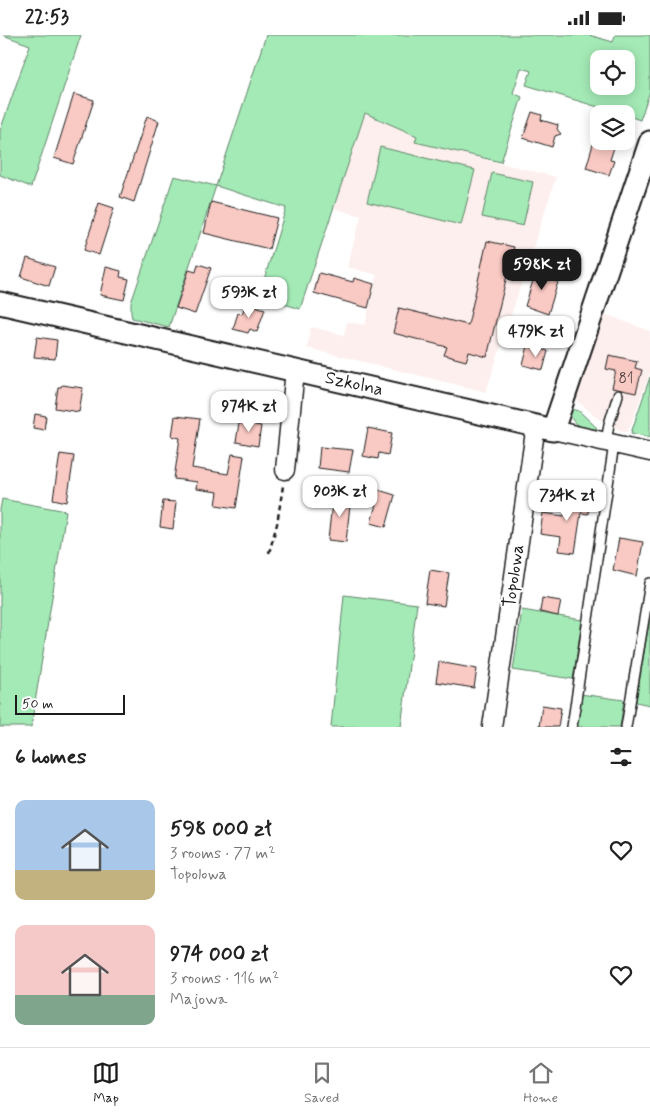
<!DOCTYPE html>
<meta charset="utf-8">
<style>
:root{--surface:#fff;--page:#f2f2f2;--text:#222;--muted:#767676;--line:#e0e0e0;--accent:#1c1c1c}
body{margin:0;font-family:Mynerve,sans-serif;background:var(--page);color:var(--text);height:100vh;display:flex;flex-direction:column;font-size:19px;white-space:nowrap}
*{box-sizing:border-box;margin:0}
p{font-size:16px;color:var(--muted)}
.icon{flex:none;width:28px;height:28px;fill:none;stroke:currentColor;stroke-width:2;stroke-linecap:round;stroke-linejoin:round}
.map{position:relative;height:692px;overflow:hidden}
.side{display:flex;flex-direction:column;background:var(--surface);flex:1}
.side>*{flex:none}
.buttons{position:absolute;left:590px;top:15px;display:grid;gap:10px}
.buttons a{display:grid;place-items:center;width:45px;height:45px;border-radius:10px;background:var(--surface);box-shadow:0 2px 12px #0003;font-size:25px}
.scale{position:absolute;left:15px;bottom:12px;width:110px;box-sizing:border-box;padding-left:5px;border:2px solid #1c1c1c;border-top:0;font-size:14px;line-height:18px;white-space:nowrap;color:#1c1c1c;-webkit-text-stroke:4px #fff;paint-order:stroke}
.price{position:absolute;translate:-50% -42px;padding:0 11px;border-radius:10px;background:#fff;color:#222;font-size:16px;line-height:32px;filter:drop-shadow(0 1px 2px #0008)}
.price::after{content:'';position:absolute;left:50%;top:30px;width:15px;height:11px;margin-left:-8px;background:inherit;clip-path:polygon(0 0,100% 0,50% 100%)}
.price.on{background:var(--accent);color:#fff}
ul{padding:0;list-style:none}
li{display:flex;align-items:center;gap:15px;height:125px;padding:0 15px}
li span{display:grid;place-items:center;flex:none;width:140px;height:100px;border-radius:10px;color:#555}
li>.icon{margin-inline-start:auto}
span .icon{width:60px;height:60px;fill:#fffc;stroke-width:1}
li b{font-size:21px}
h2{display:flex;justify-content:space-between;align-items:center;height:60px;padding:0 15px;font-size:21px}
.status{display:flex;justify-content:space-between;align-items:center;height:35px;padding:0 25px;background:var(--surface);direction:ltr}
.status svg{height:14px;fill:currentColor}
.tab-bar{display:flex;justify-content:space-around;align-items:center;height:70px;border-top:1px solid var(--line);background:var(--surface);font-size:14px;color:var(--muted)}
.tab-bar a{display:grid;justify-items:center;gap:2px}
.tab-bar .on{color:var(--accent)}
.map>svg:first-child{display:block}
.built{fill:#fdefed}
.green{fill:#a4eab6;stroke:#608369;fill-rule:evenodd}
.building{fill:#f9c9c3;stroke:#1c1c1c}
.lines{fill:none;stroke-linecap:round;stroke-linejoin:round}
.service-casing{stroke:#1c1c1c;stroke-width:12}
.minor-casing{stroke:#1c1c1c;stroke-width:21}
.tertiary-casing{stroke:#1c1c1c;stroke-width:25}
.path{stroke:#1c1c1c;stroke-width:2.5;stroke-dasharray:5 4;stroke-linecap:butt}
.service{stroke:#fff;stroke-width:9}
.minor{stroke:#fff;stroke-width:18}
.tertiary{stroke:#fff;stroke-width:21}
.labels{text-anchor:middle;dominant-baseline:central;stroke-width:4;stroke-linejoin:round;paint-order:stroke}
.number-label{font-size:15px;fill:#534746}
.street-label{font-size:18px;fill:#1c1c1c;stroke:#fff}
</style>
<div class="status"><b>22:53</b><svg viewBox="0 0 49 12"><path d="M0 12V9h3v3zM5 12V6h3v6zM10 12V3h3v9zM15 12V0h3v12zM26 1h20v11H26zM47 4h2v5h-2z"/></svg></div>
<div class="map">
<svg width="650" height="692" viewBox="0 0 650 692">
<rect width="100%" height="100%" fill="#fff"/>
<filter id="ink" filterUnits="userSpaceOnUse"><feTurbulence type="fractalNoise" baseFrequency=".02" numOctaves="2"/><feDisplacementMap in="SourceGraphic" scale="10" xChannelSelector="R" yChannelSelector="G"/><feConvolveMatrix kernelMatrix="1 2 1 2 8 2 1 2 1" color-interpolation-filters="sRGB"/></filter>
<g filter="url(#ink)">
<g class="built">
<path d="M364,78L417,101L416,107L556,142L486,357L307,313L311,292L344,300L347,287L365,290L377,240L347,232L361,181L333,173Z"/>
<path d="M602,278L650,296V338L628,397L617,394L599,384L575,364Z"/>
</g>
<g class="green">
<path d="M3,0H81L31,152L0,140V96L30,10Z"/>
<path d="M266,0H589L613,7L615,0H650V56L640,85L626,80V79H621L526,50L531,36L521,33L513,58L522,62L501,127L415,107L417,101L365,78L300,274L259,261L286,173L216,151L169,292L132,283L131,278V268L174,141L216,151ZM599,24H626V51H599Z"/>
<path d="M380,112L475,135L461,190L367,167Z"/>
<path d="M492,138L533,147L523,191L482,182Z"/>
<path d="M650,342V402L631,398Z"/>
<path d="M569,373L579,376L597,393L596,394C581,397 570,388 569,373Z"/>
<path d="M2,464L66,476L31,692H0V475Z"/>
<path d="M344,560L417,569L401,692H331Z"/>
<path d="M522,575L582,585L573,644L513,635Z"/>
<path d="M650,581V670L636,667Z"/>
<path d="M580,659L624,665L620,692H576Z"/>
</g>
<g class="building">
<path d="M74,59L94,65L73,129L54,123Z"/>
<path d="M532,77L542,80L541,85L558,90L557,94L561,99L555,101L552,112L523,103Z"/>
<path d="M147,81L159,86L134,167L120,162Z"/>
<path d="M594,106H616L610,125L614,126L609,140L586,133Z"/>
<path d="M211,167L277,183L269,214L204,198Z"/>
<path d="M99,168L114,173L99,220L84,215Z"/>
<path d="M487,206L514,212L487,322L469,317L466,326L444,320L447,312L393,298L399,273L468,290Z"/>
<path d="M27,223L55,232L49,251L21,242Z"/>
<path d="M198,229L211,233L195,279L176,273L189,235L196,237Z"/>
<path d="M538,230L551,235L548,244L558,247L548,279L525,271Z"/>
<path d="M106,232L121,236L120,242L129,244L124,265L100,260Z"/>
<path d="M319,238L353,247L354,243L374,249L368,273L314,258Z"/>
<path d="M246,268L265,274L257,297L250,294L248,298L233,294L238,278L242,279Z"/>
<path d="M37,302L57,305L55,324L34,322Z"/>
<path d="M528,311L548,316L543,335L523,330Z"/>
<path d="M609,320L637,326L635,333L642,335L636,358L612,353L616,336L606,334Z"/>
<path d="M62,350L83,353L79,377L55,373L58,352H61Z"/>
<path d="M35,379L46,381L44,395L33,393Z"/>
<path d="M175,381L200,384L192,433L228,439L232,419L244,421L236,473L216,470L218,457L196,454L197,447L174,444L180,403L172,401Z"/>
<path d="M253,382L255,390L261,391L258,411L236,407L239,388L247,389Z"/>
<path d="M368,393L392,398L388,420L379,418L378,424L363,421Z"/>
<path d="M320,412L353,415L349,437L318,433Z"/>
<path d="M60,419L74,421L67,467L53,464Z"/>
<path d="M359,449L395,460L386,492L371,488L376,469L357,464Z"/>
<path d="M333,459L351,461L346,507L328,505Z"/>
<path d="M567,459L590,462L588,479L581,478L575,518L559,516L561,502L540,499L543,478L564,481Z"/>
<path d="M163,466L176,467L173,494L160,492Z"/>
<path d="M619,503L643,507L637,541L613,535Z"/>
<path d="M430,535L449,538L444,571L425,568Z"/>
<path d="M542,563L561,566L558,581L540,577Z"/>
<path d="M439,627L477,634L474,653L436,647Z"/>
<path d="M542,670L561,673L558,692H539Z"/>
</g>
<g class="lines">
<defs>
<g id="service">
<path d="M606,407L609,389L618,360"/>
<path d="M572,692L614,409"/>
<path d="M626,692L650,548"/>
</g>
<g id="minor">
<path d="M553,395L650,417"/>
<path d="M285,435L295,335"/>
<path d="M492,692L536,390"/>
</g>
<path id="tertiary" d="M0,268L553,395L650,107"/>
</defs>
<use href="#service" class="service-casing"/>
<use href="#minor" class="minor-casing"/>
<use href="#tertiary" class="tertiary-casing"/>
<path class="path" d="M269,518L277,489L283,451"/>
<use href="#service" class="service"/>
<use href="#minor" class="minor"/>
<use href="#tertiary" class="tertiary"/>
</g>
</g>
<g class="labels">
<g class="number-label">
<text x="626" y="344">81</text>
</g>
<g class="street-label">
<text transform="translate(354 349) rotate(13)">Szkolna</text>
<text transform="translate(514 541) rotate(-82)">Topolowa</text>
</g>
</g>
</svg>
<div class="buttons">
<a><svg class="icon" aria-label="locate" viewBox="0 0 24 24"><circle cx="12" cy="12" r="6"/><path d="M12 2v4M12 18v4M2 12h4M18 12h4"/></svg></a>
<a><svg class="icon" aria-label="layers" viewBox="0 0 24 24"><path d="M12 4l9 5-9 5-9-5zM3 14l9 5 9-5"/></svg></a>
</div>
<div class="scale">50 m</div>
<b class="price on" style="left:542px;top:256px">598K zł</b>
<b class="price" style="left:249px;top:284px">593K zł</b>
<b class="price" style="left:536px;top:323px">479K zł</b>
<b class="price" style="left:249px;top:398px">974K zł</b>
<b class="price" style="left:340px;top:483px">903K zł</b>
<b class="price" style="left:567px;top:487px">734K zł</b>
</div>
<section class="side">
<h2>6 homes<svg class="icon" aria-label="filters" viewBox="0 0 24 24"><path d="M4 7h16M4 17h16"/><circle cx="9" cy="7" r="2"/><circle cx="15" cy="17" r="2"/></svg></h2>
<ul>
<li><span style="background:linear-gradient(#a9c7e8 70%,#c2b280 0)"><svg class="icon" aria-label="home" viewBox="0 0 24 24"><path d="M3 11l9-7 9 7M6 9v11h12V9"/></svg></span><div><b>598 000 zł</b><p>3 rooms · 77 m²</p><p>Topolowa</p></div><svg class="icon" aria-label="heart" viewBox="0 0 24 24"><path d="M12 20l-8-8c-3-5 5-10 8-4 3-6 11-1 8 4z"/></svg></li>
<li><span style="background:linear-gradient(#f6c9c9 70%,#7fa58c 0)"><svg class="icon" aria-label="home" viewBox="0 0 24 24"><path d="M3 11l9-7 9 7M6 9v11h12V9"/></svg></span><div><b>974 000 zł</b><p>3 rooms · 116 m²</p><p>Majowa</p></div><svg class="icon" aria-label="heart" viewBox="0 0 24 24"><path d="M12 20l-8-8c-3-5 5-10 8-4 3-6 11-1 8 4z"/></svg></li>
</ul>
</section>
<nav class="tab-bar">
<a class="on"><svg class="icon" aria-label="map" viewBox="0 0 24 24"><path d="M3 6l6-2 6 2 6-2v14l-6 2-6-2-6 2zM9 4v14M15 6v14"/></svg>Map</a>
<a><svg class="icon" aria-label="saved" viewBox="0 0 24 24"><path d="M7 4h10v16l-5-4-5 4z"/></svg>Saved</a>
<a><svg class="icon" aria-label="home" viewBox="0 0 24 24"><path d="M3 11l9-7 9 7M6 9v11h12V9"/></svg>Home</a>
</nav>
